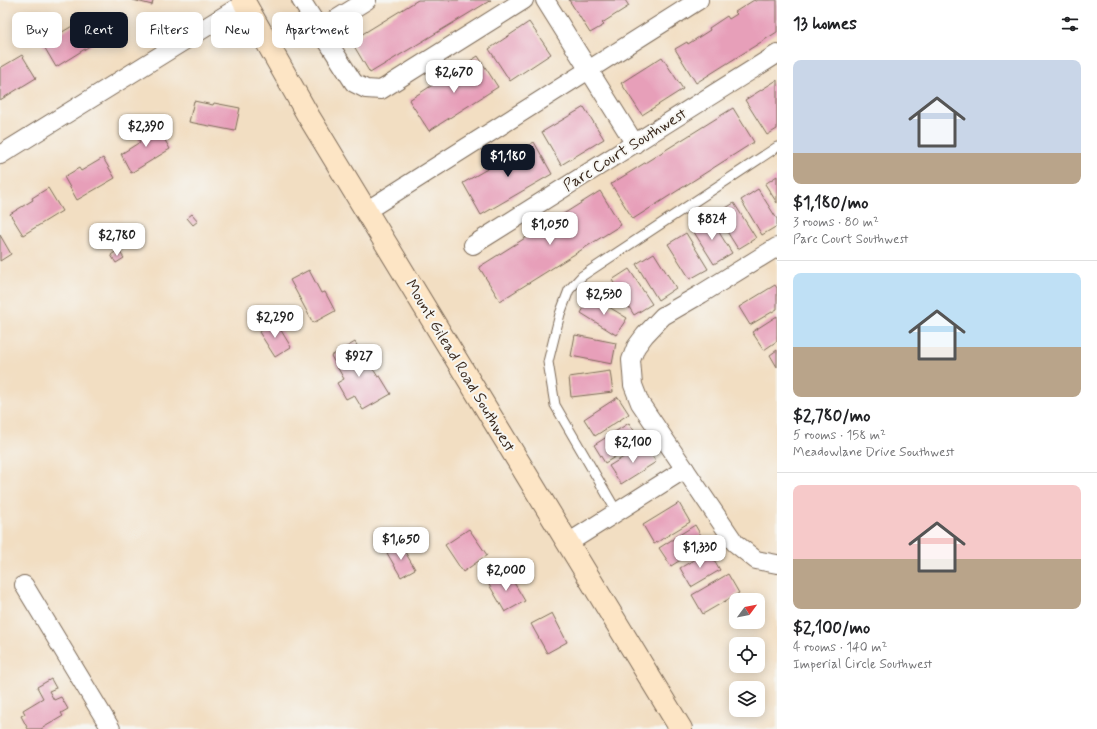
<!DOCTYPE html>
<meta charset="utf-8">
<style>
:root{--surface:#fff;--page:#f2f2f2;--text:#202124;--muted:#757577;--line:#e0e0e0;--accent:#111827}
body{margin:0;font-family:Mynerve,sans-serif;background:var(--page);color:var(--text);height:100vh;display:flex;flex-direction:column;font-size:15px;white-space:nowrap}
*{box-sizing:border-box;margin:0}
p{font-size:13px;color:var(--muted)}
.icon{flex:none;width:22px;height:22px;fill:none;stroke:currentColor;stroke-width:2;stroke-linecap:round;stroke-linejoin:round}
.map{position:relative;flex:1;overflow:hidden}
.details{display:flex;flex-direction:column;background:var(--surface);width:320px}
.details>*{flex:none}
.top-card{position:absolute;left:12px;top:12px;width:380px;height:36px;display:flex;gap:8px}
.needle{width:26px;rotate:58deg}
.fabs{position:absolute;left:729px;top:593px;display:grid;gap:8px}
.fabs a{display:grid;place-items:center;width:36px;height:36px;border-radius:8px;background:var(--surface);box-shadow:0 2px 10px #0003;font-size:20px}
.price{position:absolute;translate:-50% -34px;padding:0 9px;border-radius:8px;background:#fff;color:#222;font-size:13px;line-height:26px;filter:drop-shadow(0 1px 2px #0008)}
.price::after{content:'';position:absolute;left:50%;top:24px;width:12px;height:9px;margin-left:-6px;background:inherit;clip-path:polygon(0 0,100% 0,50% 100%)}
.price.active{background:var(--accent);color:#fff}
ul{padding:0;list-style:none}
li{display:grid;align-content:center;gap:8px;height:212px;padding:0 16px}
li+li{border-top:1px solid var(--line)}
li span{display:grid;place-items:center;height:124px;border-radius:8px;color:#555}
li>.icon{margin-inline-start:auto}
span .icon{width:72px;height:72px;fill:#fffc;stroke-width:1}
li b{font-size:17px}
h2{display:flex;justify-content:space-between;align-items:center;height:48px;padding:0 16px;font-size:17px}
.chip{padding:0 14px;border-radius:8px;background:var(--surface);box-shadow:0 2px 10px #0003;font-size:14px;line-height:36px}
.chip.active{background:var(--accent);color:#fff}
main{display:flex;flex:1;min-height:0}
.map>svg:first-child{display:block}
.building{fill:#e79fb9}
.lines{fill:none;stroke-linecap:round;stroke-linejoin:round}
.lane-casing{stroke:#7b6957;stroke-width:11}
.street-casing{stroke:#7b6957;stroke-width:20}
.secondary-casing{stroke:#7b6957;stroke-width:24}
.lane{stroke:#fff;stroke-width:9}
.street{stroke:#fff;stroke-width:18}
.secondary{stroke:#fde5c5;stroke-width:22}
.labels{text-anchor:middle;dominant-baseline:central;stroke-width:4;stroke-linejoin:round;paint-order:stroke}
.street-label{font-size:16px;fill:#3b2a1e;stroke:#f6f6f2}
</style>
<main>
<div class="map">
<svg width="777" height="729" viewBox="0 0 777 729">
<rect width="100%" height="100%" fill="#f6f6f2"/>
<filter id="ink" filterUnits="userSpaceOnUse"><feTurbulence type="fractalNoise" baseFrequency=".025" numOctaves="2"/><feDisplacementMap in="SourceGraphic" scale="8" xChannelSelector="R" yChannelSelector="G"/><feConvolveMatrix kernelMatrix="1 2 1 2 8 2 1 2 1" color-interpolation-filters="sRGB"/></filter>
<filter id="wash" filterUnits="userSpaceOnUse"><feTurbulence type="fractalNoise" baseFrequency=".012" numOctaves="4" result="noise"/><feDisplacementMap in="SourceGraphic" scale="16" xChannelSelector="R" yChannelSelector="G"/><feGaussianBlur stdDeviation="0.9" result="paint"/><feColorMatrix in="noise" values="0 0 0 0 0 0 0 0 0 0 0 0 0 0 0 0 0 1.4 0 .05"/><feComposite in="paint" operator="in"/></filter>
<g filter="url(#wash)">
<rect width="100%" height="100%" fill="#f2dec2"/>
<g id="blocks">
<g class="building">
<path d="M133,0H153L152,5Z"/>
<path d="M418,0H491L370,73L351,41Z"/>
<path d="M569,0H625L629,6L602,23L604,25L590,33Z"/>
<path d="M754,0L755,1L758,0H777V32L696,83L675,49L687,42L688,44L710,30L709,28L727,16L729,19L737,14L735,12Z"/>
<path d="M79,22L93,44L56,67L39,38L50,31L54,37Z"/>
<path d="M529,22L551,54L510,81L489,49Z"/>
<path d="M22,55L36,78L0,100V68Z"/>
<path d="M478,56L498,87L429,131L409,100Z"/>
<path d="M662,57L683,89L642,115L621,83Z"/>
<path d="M777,80V129L767,135L745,100Z"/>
<path d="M194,101L213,105L214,103L240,108L235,131L189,122Z"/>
<path d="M584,107L604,139L561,165L542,132Z"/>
<path d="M733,108L754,142L633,219L611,184Z"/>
<path d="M155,123L170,149L131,173L121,154L140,142L136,134Z"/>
<path d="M534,142L552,174L481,215L463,183Z"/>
<path d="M103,158L115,178L77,200L64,177L79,168L81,171Z"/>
<path d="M777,176V203L765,184Z"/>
<path d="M48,188L62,211L23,235L10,214L33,200L32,198Z"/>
<path d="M758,189L777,219V226L762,235L741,200Z"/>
<path d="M600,191L621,225L500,301L479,267Z"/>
<path d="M734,203L756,238L738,249L716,214Z"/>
<path d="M192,214L198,221L193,225L187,218Z"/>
<path d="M710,218L732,253L714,264L692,229Z"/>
<path d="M686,233L708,269L690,279L668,244Z"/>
<path d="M0,235L11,254L0,261Z"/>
<path d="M118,250L124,258L116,263L111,255Z"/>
<path d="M654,253L676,288L658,300L636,264Z"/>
<path d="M629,269L652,304L634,315L612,280Z"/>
<path d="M309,270L321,293L325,292L335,311L313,323L290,280Z"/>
<path d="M775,285L777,288V309L750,325L739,307Z"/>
<path d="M591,296L627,318L616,335L581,313Z"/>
<path d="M777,316V341L764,350L752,332Z"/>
<path d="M276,322L291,347L275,357L259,332Z"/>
<path d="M575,335L616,343L612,364L571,356Z"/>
<path d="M355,342L368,365L370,364L378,377L380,376L391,394L363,410L354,395L346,399L337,383L344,379L331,356Z"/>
<path d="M777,350V367L770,355Z"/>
<path d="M610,371L613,392L571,397L569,377Z"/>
<path d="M618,397L629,414L595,436L584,419Z"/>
<path d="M629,423L641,441L605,463L594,445Z"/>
<path d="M645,444L656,462L621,484L609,466Z"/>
<path d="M679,503L690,522L654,544L643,525Z"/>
<path d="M695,525L706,544L671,566L659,548Z"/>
<path d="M469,529L487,555L463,572L445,545Z"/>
<path d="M401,545L415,569L401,577L387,553Z"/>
<path d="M709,551L720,570L691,587L680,568Z"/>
<path d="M507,571L525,601L505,612L488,583Z"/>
<path d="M728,574L739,593L703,614L692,595Z"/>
<path d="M552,613L567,642L547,653L531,624Z"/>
<path d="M51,679L56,688L49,691L54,700L61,697L68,709L61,713L63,716L41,729H28L21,716L25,714L23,710L43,698L37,687Z"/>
</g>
</g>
</g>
<g filter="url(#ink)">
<use href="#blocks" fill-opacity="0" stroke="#7b6957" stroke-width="1"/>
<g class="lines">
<defs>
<path id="lane" d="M617,512L555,405L548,362L560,314L569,290L582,276L777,147"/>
<g id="street">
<path d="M301,0L354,83L366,89L381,90L524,0"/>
<path d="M545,0L635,144"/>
<path d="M319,30L367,0"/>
<path d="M0,155L245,3"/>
<path d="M366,211L699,0"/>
<path d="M473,245L777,54"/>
<path d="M777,247L701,294L663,316L645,335L636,347L631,360L633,385L640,403L735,543L756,560L777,564"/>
<path d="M568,543L685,469"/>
<path d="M24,585L111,729"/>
</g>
<path id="secondary" d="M243,0L309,117L681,729"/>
</defs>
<use href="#lane" class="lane-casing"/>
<use href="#street" class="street-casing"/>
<use href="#secondary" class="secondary-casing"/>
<use href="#lane" class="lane"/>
<use href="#street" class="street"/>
<use href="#secondary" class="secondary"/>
</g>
</g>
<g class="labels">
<g class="street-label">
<text transform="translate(625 150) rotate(-32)">Parc Court Southwest</text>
<text transform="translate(460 366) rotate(59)">Mount Gilead Road Southwest</text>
</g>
</g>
</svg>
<div class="fabs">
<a><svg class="needle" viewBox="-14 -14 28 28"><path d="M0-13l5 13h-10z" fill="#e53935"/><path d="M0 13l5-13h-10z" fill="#757577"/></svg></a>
<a><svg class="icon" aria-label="locate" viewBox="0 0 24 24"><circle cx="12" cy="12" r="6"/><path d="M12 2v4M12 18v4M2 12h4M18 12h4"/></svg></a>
<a><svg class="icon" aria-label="layers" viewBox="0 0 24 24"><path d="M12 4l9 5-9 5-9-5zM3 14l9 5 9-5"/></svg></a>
</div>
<b class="price" style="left:454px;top:94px">$2,670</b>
<b class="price" style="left:146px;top:148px">$2,390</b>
<b class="price active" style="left:508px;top:178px">$1,180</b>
<b class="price" style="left:712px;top:241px">$824</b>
<b class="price" style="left:550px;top:246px">$1,050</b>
<b class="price" style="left:117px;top:257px">$2,780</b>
<b class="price" style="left:604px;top:316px">$2,530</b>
<b class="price" style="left:275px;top:339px">$2,290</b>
<b class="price" style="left:359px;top:378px">$927</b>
<b class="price" style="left:633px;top:464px">$2,100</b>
<b class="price" style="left:401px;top:561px">$1,650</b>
<b class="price" style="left:700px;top:569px">$1,330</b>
<b class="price" style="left:506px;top:592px">$2,000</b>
<div class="top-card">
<a class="chip">Buy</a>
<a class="chip active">Rent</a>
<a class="chip">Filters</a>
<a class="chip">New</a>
<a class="chip">Apartment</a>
</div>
</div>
<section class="details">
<h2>13 homes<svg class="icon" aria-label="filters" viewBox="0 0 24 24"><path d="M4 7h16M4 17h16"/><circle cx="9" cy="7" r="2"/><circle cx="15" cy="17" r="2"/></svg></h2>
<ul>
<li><span style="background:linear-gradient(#c9d6e8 75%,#b9a48a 0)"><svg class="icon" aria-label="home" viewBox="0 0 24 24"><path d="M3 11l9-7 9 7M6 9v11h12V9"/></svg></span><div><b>$1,180/mo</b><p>3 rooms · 80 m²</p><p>Parc Court Southwest</p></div></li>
<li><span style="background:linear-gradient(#bfe0f5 60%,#b9a48a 0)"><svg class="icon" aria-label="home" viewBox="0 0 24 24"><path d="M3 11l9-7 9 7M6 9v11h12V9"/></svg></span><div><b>$2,780/mo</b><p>5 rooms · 158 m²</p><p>Meadowlane Drive Southwest</p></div></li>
<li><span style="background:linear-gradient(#f6c9c9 60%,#b9a48a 0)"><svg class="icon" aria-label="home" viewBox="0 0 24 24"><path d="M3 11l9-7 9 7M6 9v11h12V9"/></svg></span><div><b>$2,100/mo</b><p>4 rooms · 140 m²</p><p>Imperial Circle Southwest</p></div></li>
</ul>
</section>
</main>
